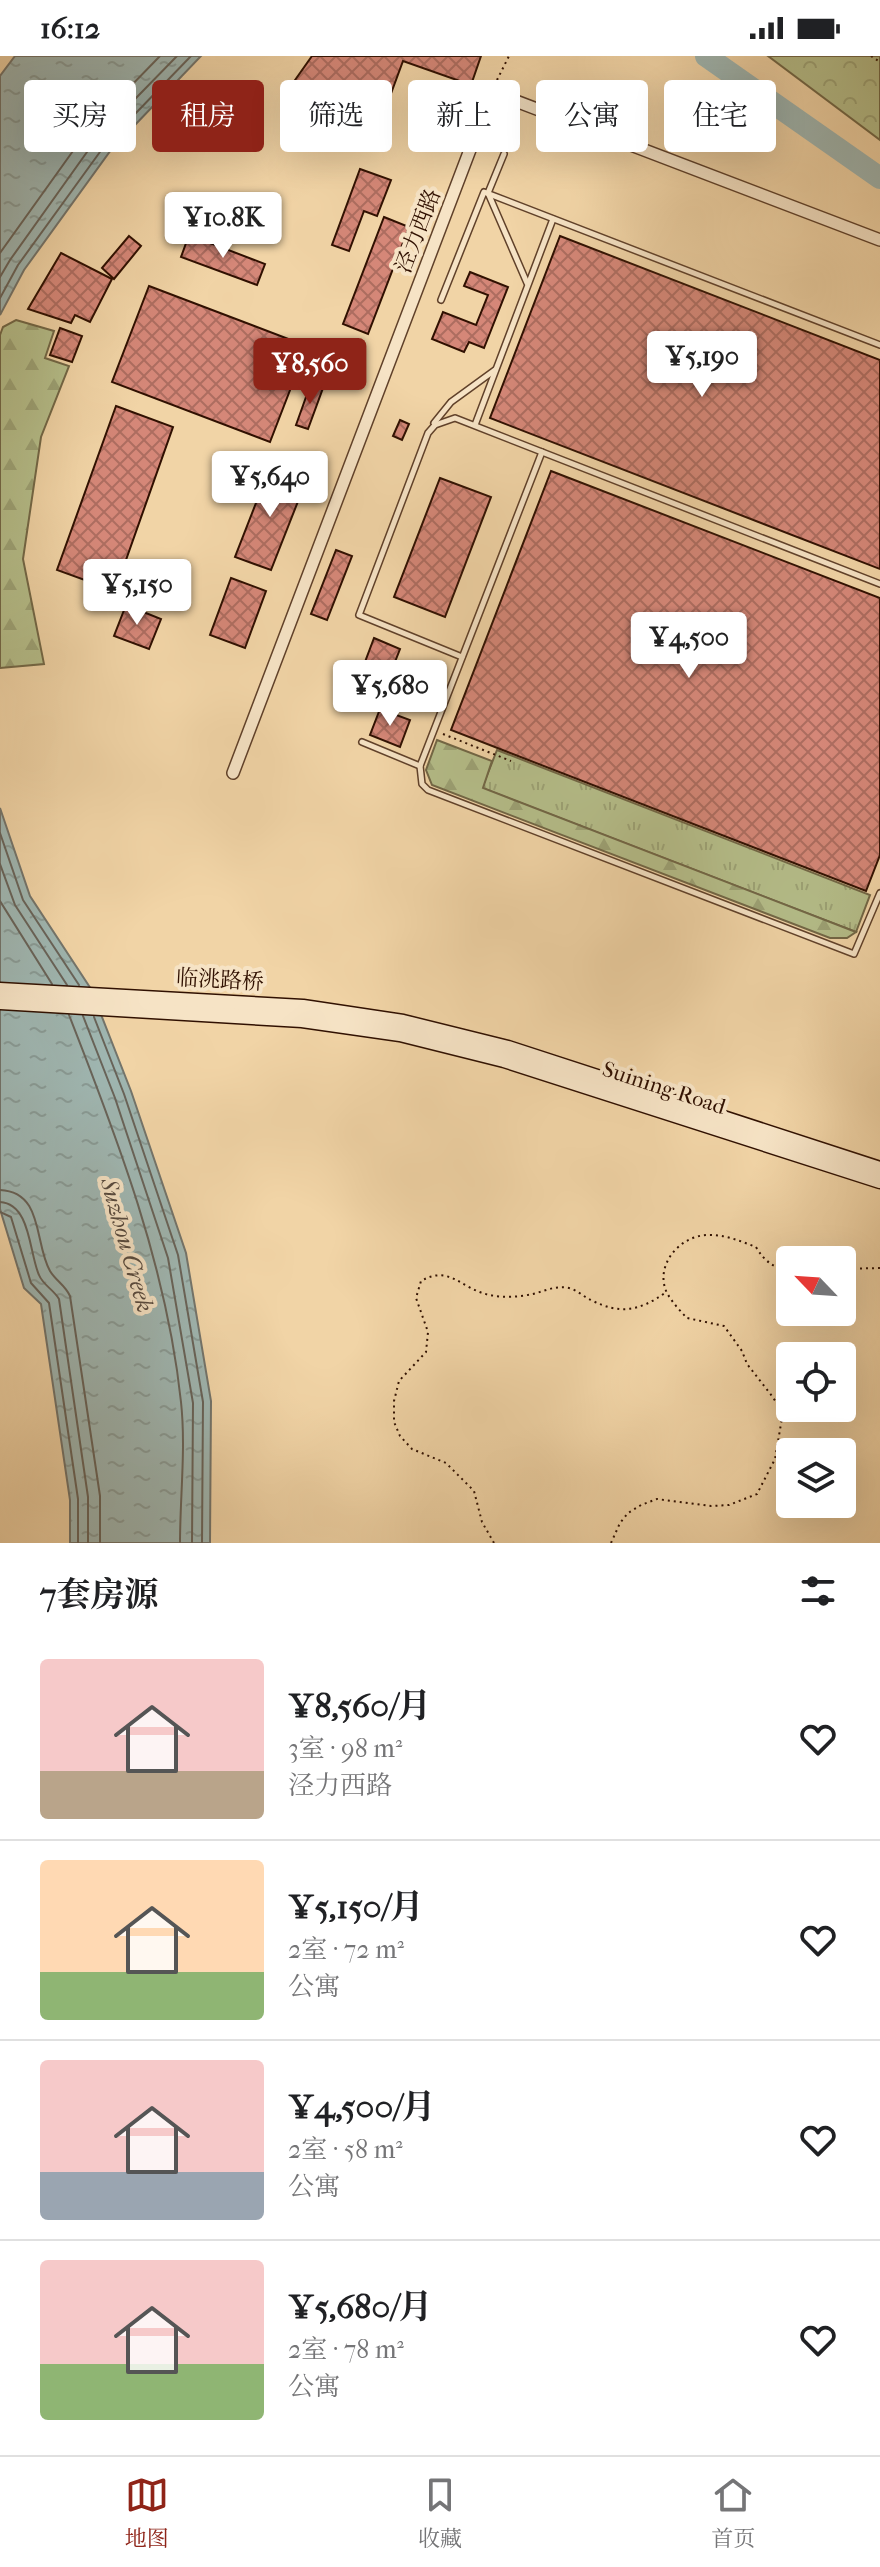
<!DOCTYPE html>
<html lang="zh">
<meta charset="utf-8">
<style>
:root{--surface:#fff;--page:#f2f2f2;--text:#202124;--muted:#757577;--line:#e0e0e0;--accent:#8f2418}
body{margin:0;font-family:"IM FELL French Canon","Noto Serif SC",serif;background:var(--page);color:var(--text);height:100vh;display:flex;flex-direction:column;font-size:30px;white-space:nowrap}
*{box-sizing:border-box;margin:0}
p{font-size:26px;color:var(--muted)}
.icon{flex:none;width:44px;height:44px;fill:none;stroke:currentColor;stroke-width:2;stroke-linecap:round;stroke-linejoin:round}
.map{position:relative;height:1487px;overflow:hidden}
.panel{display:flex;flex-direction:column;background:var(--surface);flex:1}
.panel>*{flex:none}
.top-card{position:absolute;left:24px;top:24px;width:832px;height:72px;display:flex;gap:16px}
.needle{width:52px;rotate:295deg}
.tools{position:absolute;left:776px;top:1190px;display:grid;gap:16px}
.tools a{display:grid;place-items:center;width:80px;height:80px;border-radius:8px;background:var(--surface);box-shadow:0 8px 32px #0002;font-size:40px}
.price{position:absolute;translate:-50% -68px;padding:0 18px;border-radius:8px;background:#fff;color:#222;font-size:26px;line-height:52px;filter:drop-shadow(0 2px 4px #0008)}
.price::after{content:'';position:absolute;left:50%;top:48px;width:24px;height:18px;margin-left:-12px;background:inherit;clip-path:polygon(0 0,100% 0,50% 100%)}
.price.current{background:var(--accent);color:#fff}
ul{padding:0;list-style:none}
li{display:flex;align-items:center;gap:24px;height:200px;padding:0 40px}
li+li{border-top:2px solid var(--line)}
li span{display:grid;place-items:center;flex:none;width:224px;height:160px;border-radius:8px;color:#555}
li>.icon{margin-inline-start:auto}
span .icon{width:96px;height:96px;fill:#fffc;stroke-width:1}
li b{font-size:34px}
h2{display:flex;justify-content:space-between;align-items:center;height:96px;padding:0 40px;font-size:34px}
.tag{padding:0 28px;border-radius:8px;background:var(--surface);box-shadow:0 8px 32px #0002;font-size:28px;line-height:72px}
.tag.current{background:var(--accent);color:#fff}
.status{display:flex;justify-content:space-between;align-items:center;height:56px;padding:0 40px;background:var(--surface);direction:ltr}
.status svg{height:22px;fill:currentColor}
.menu{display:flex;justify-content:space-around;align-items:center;height:112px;border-top:2px solid var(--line);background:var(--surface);font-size:22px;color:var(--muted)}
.menu a{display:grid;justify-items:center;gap:4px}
.menu .current{color:var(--accent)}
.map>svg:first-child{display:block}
.grass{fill:url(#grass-tufts);stroke:#726746;stroke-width:2}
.forest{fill:url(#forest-firs);stroke:#726746;stroke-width:2}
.park{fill:url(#park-crowns);stroke:#726746;stroke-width:2}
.water{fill:url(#water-ripples);stroke:#73746b;stroke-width:2}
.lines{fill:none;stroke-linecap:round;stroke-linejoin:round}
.shore{stroke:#686359;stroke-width:2}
.river{stroke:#9fb6b1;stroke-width:22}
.building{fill:url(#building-cross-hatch);stroke:#301001;stroke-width:2}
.lane-casing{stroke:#60412a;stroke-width:8}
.street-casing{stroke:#60412a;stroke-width:14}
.secondary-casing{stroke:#301001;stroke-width:17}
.path{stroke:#301001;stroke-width:2;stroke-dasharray:2 4;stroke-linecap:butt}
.lane{stroke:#f6e3c5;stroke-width:5}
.street{stroke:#f6e3c5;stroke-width:11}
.secondary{stroke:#f6e3c5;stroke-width:14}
.labels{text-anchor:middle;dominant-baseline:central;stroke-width:8;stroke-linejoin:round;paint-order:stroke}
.street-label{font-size:22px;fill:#301001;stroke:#f6e3c5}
.water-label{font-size:24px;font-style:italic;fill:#574a3f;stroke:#f6e3c5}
</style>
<div class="status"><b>16:12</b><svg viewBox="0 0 49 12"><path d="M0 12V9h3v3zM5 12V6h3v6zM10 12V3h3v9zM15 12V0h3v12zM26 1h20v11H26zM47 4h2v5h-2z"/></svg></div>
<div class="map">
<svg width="880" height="1487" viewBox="0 0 880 1487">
<defs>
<pattern id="grass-tufts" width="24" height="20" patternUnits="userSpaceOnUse" patternTransform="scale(2)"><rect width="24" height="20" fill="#b5be8a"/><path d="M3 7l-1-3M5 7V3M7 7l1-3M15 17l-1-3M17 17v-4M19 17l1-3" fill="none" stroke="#9ca275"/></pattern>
<pattern id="forest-firs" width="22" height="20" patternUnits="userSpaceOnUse" patternTransform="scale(2)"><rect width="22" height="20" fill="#b5be8a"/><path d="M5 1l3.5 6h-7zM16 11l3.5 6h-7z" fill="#9ca275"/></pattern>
<pattern id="park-crowns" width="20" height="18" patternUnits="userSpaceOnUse" patternTransform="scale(2)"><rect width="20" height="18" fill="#b5be8a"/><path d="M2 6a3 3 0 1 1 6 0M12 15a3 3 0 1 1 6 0" fill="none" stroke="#9ca275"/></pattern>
<pattern id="water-ripples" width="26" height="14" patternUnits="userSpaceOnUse" patternTransform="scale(2)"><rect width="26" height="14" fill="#9fb6b1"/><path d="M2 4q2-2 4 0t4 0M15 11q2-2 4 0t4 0" fill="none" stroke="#899b96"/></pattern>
<pattern id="building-cross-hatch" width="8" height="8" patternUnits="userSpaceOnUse" patternTransform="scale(2)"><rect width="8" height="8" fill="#d58778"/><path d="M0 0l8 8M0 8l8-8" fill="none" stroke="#ad6d60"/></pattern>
</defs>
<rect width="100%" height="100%" fill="#f1d4a6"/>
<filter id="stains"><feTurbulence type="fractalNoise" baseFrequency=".0025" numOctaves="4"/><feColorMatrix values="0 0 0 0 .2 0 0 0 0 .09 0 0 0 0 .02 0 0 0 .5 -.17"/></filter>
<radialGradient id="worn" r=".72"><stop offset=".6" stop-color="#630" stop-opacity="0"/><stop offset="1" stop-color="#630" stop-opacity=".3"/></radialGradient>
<path class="grass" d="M497,694L870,839L856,876L482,732Z"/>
<g class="forest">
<path d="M16,264L54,275L45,302L69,310L41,381L23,503L44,608L0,612V279L3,271Z"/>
<path d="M437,684L492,705L483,732L856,876L847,882H830L432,729L426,714Z"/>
</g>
<path class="park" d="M768,0H880V84Z"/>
<g class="water">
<path d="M15,0H201L111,94L24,214L0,259V20Z"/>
<path d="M0,752L30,840L91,933L131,1035L186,1197L211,1345L210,1487H70V1444L41,1248L24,1232L0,1153Z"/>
</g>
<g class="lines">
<g class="shore">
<path d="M0,197L88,74L160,0"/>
<path d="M0,221L10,204L97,82L177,0"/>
<path d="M0,242L18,209L105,89L191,0"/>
<path d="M0,777L23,844L79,929"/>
<path d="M0,808L15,849L67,929"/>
<path d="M0,845L52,928"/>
<path d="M69,959C118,1084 167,1212 181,1346C186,1392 180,1441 180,1487"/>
<path d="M83,960L115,1042L168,1202L193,1347L192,1487"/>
<path d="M94,961L124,1038L178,1199L203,1346L202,1487"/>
<path d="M0,1134C44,1136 34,1187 50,1215C56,1225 65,1229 70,1240L100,1440V1487"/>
<path d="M0,1146C31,1148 29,1197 39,1219C43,1229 54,1234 59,1243L88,1441V1487"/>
<path d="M0,1156L11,1161L31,1227L49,1247L78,1443V1487"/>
</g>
<path class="river" d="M706,0L880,122"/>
</g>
<g class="building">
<path d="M312,0H481L471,29L403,5L379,70L363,79L299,54L288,34Z"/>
<path d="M360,113L391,124L377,160L364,155L349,195L332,189Z"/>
<path d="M384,161L409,171L368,278L343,268Z"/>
<path d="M189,179L265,208L257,229L181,201Z"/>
<path d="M129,180L141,190L114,223L102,212Z"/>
<path d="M560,180L880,304V513L490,362Z"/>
<path d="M61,197L112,223L90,266L75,259L71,267L28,253Z"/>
<path d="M470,216L508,231L484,292L469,286L464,296L432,283L443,256L476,269L488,239L464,230Z"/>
<path d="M149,230L307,290L270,386L112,326Z"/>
<path d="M60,272L82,280L72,306L50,299Z"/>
<path d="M311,327L323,332L308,373L296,369Z"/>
<path d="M116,350L173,371L115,535L57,514Z"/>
<path d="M400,364L409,368L402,384L393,380Z"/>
<path d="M270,411L306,425L271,514L235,501Z"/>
<path d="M551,415L880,542V799L866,835L451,674Z"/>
<path d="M440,422L491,441L445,561L394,541Z"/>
<path d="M336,494L352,500L327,564L311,558Z"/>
<path d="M231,522L266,535L245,592L210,579Z"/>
<path d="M126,549L161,563L149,593L114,580Z"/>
<path d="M374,582L400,593L391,616L365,606Z"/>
<path d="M380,653L410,664L400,691L370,679Z"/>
</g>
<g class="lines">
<defs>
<g id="lane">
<path d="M504,98L488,137L527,227"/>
<path d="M441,244L484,136L880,289"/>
<path d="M434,367L451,346L495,314"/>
<path d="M475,369L553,163"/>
<path d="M542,396L420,710L422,728L428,734L854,898L880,837"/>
<path d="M462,601L359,559L428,377L435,369L455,362L880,528"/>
<path d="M362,686L420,710"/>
</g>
<path id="street" d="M233,717L492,36L880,184"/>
<g id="secondary">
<path d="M0,934L303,951L403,966L508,992L880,1113"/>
<path d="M0,946L302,964L400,978L504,1004L880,1125"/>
</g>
</defs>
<use href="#lane" class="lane-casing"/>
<use href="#street" class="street-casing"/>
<use href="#secondary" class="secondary-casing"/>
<g class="path">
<path d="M871,0L880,6"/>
<path d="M497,24L509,0"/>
<path d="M443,678L511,705"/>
<path d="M842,1213L880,1212"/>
<path d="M494,1487L482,1466L474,1435L446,1407L412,1393L400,1380L394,1366V1345L399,1325L426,1296L428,1276L416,1242L421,1225C450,1208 462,1234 490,1239C503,1242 519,1241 533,1238C545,1235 556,1229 569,1232C577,1234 584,1241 591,1244C620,1259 639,1255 665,1237"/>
<path d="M611,1487L620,1467L628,1457L641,1449L657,1443L711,1450L729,1449L757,1438L775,1403L782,1362L780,1352L772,1340L747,1308L742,1295L724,1270L687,1262C680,1255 672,1246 667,1237C654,1210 679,1180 707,1179C724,1178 740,1185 756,1191C764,1205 774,1212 790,1216"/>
</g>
<use href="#lane" class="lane"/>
<use href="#street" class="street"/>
<use href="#secondary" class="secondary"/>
</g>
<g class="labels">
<g class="street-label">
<text transform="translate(418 175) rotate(-69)">泾力西路</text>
<text transform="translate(220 924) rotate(3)">临洮路桥</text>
<text transform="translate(664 1032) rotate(18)">Suining Road</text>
</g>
<g class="water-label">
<text transform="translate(127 1189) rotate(74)">Suzhou Creek</text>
</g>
</g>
<rect width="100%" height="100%" filter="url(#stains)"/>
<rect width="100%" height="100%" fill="url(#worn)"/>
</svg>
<div class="tools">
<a><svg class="needle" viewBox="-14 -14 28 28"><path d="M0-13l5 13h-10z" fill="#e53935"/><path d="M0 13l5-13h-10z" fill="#757577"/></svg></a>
<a><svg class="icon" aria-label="locate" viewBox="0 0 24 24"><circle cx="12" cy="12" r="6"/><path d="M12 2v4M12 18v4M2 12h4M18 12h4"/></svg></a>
<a><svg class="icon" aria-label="layers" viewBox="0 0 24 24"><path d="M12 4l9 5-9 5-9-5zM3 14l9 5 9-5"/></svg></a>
</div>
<b class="price" style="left:223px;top:204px">¥10.8K</b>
<b class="price" style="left:702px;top:343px">¥5,190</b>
<b class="price current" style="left:310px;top:350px">¥8,560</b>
<b class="price" style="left:270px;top:463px">¥5,640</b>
<b class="price" style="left:137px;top:571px">¥5,150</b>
<b class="price" style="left:689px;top:624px">¥4,500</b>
<b class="price" style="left:390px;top:672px">¥5,680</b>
<div class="top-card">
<a class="tag">买房</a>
<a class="tag current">租房</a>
<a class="tag">筛选</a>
<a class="tag">新上</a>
<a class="tag">公寓</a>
<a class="tag">住宅</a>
</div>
</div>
<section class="panel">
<h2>7套房源<svg class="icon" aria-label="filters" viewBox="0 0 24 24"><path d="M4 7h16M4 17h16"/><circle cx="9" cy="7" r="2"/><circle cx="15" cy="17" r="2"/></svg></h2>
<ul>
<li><span style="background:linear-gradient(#f6c9c9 70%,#b9a48a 0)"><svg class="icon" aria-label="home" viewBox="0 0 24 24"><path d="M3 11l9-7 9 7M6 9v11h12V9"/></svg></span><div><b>¥8,560/月</b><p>3室 · 98 m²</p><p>泾力西路</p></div><svg class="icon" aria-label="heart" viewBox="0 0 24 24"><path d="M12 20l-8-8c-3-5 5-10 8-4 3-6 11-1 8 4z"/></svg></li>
<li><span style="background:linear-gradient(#ffd9b3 70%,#8fb573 0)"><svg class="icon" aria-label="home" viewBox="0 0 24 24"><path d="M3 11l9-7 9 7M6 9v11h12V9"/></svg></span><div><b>¥5,150/月</b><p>2室 · 72 m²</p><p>公寓</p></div><svg class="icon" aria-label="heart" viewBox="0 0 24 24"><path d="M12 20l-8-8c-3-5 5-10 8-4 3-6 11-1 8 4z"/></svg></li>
<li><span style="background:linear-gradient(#f6c9c9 70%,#9aa5b1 0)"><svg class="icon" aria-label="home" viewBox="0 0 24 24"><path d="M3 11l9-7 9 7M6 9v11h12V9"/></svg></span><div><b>¥4,500/月</b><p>2室 · 58 m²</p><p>公寓</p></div><svg class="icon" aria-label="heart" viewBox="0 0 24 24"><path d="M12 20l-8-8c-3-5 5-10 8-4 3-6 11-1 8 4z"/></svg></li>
<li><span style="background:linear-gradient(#f6c9c9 65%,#8fb573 0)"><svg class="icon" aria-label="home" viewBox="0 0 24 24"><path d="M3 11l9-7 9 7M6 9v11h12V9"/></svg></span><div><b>¥5,680/月</b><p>2室 · 78 m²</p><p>公寓</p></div><svg class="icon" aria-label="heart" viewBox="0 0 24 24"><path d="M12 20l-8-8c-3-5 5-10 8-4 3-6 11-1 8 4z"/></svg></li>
</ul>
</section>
<nav class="menu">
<a class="current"><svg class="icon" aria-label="map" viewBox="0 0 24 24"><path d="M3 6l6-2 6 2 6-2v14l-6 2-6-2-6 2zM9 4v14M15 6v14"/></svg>地图</a>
<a><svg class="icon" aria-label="saved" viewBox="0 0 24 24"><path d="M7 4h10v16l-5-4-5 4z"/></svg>收藏</a>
<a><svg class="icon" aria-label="home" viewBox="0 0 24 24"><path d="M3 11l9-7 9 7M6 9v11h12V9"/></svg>首页</a>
</nav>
